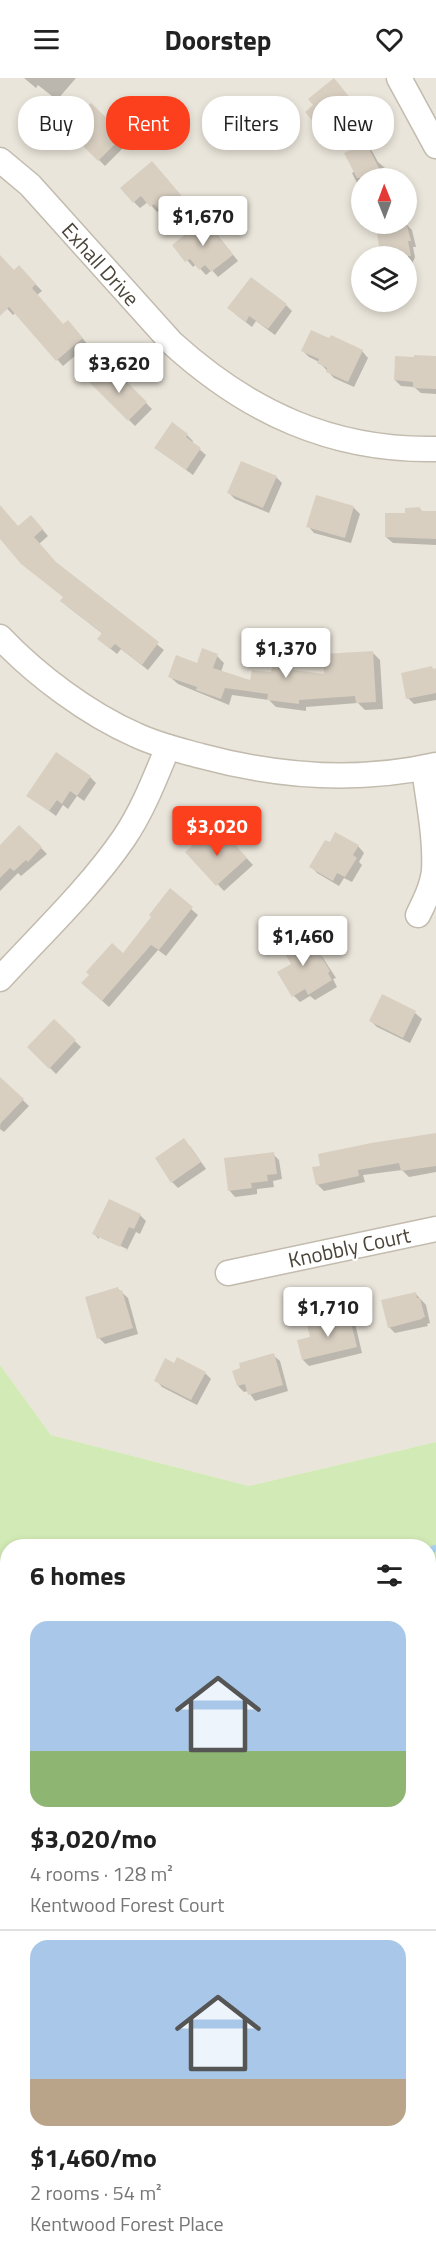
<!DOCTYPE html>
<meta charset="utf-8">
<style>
:root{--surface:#fff;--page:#f6f6f6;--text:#222;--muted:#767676;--line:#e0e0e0;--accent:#fc3f1d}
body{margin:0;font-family:"Titillium Web",sans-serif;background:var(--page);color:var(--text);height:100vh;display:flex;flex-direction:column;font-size:22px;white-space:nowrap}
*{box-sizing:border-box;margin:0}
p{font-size:20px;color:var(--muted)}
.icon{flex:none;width:33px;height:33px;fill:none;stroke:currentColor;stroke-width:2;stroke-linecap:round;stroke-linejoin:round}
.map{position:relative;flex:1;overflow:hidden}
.sheet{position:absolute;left:0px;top:1461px;width:436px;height:722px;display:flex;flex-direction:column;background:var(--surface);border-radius:24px 24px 0 0;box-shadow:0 3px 9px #0003}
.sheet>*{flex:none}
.hud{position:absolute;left:18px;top:18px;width:400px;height:54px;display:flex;gap:12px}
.needle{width:39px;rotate:359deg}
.tools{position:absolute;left:351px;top:90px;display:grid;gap:12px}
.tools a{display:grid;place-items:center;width:66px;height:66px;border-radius:50%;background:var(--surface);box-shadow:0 3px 9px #0003;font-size:30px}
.price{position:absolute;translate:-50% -51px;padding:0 14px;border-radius:6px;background:#fff;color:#222;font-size:20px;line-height:39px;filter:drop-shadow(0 2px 3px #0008)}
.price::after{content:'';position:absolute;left:50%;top:36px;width:18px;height:14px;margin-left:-9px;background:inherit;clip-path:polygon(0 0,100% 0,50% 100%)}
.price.selected{background:var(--accent);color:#fff}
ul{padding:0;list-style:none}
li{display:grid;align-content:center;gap:12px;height:318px;padding:0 30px}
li+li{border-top:2px solid var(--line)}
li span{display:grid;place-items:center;height:186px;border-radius:18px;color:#555}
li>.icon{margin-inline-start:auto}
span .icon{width:108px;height:108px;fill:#fffc;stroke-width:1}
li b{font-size:26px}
h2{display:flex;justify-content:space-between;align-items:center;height:72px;padding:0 30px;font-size:26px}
.tag{padding:0 21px;border-radius:24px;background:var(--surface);box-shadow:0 3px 9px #0003;font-size:21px;line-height:54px}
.tag.selected{background:var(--accent);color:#fff}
header{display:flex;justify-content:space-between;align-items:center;height:78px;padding:0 30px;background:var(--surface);font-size:27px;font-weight:700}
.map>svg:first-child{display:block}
.residential{fill:#eae5da;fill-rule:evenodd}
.green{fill:#d2eab5}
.shadow{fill:#0003}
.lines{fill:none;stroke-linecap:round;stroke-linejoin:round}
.stream{stroke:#a9d4f2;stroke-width:7}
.building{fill:#d8cfc1}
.minor-casing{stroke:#c2bbae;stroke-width:27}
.minor{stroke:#fff;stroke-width:24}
.labels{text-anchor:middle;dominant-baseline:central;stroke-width:4.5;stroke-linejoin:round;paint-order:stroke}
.street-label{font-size:21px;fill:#4b4439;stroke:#fff}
</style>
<header><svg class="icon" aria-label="menu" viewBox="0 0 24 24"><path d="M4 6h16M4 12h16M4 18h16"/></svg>Doorstep<svg class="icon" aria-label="heart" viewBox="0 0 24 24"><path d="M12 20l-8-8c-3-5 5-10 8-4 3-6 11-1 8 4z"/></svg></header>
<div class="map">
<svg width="436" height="2182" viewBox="0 0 436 2182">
<rect width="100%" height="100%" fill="#f6f3ec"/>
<g class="residential">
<path d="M0,0H436V1364L249,1408L51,1357L0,1287ZM362,100H406V146H362ZM362,178H406V224H362Z"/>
<path d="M436,1487V2182H0V1705L7,1698L8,2175H429V1489Z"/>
</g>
<path class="green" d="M0,1287L51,1357L249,1408L436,1364V1487L429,1489V1468H8V1698L0,1705Z"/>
<g class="shadow">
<path d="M24,0H76L57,22L38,7L36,10Z"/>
<path d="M340,8L364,38L332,63L326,57Z"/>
<path d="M91,27L129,64L105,88L68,51Z"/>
<path d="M366,66L372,73L378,84L385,90L390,100H362V115L352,95L355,93Z"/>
<path d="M158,91L186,124L168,139L161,131L157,134L148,124L140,130L134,124Z"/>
<path d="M406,146L412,152L416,169H413L415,179L409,193H406V178H383L377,152Z"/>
<path d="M211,149L238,183L218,199L212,192L206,197L196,186L193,189L174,167Z"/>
<path d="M0,188L14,194L19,189L42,213L37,217L63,248L74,250L88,267L63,288L16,234L13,237L0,223Z"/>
<path d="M286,227L292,233L275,257L256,243L252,249L235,236Z"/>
<path d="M303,273H362L368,280L354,309L334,300L319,284L309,279Z"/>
<path d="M436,279V316L421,315L414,309L401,308L395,302Z"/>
<path d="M122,301L152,331L135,348L92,305L116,307Z"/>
<path d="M187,357L193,363L192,365L206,377L193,397L156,370Z"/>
<path d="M276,399L282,405L269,435L235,421L229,415Z"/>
<path d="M317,419L354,430L360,436L351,465L314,455L308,448Z"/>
<path d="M0,428L19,450L37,445L48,458L39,466L58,488L164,572L148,592L121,571L117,576L106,567L103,556L68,529L64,519L0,460Z"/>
<path d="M420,431L423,434H436V467L393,465L386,459Z"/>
<path d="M372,574L380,582L383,631L365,632L358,625L306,629V633L276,629L269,622L232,617L229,627L178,606L170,599L217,578L224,585L221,594L251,604L326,598Z"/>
<path d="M436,591V622L414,626L408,620Z"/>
<path d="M90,699L96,705L84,723L77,718L68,731L63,727L56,738L28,717Z"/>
<path d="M20,749L47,776L21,798L18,795L0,813V769Z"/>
<path d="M225,757L253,787L224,813L187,774L205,768Z"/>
<path d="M358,768L364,775L359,784L362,787L352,804L344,800L339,808L317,795L311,788Z"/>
<path d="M170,813L198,837L166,878L158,872L109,929L90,912L123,877L153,839Z"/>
<path d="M301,856L315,875L317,874L323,880L336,900L333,901L337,909L315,922L310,918L300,924L294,918L279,895L293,886Z"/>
<path d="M383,918L415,935L422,941L410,965L377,949L371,943Z"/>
<path d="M54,943L81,969L56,996L29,969Z"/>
<path d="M2,1002L29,1028L4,1054L0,1051Z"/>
<path d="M436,1056V1094L409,1099L402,1092L363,1097L365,1104L324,1113L318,1107L314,1090Z"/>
<path d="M190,1068L206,1091L178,1110L172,1104Z"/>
<path d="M273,1076L279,1082L282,1101L273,1103L274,1109L257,1111V1116L235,1119L229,1112Z"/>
<path d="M140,1137L146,1143L140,1156L136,1154L126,1174L99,1161L126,1174L127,1171L99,1158V1161L94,1156Z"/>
<path d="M117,1210L128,1220L138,1256L105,1266L99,1260Z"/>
<path d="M415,1215L426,1227L430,1245L427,1246L428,1248L395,1255L389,1249Z"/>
<path d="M349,1238L355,1245L362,1275L309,1288L303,1282Z"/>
<path d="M273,1277L280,1283L288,1313L255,1323L248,1313L244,1314L238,1308Z"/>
<path d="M205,1295L211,1301L197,1327L162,1309L156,1302Z"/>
<path d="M436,1617V1652L429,1635V1620Z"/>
<path d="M429,1806L436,1807V1848L429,1847Z"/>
<path d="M0,1860L8,1866V1897L0,1908Z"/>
<path d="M436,1917V1961L429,1950V1918Z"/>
<path d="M429,2003L436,2007V2043L434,2052L429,2051Z"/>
<path d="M1,2104L8,2105V2126L0,2119Z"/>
<path d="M242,2175H280L282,2182H245Z"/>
<path d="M372,2175H396L402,2177L408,2182H370Z"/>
</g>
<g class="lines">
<g class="stream">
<path d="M429,1473L436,1470"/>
<path d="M0,1566L8,1555"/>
</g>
</g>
<g class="building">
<path d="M334,0L359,31L325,58L305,34L313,27L308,21Z"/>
<path d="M91,25L124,57L98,83L66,51Z"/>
<path d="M366,65L384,100H357L344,75Z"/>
<path d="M152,83L181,117L161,134L154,126L150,129L141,118L133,125L120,110Z"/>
<path d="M205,141L233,177L211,194L205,187L199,192L190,181L185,184L172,167Z"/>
<path d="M406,144L411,163H408L411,178H381L376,151Z"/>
<path d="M0,177L14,192L19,187L36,206L32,210L63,246L68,242L83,260L56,283L9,229L0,238Z"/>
<path d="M251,199L287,226L268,251L249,238L246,244L227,230Z"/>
<path d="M311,252L329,260L331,257L363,272L348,304L326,294L327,290L317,285L319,281L301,273Z"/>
<path d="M414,277L436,278V311L413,310V304L394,302L395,278L414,279Z"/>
<path d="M103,291L116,304L122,299L147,324L128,343L90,305Z"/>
<path d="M172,344L188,356L186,359L201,370L186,392L154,370Z"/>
<path d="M241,383L277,398L263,430L227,415Z"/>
<path d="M316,417L354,428L345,460L306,449Z"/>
<path d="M0,427L18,448L31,437L43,451L34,459L56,484L159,564L142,587L115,566L110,571L97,561L102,555L60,523L63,519L21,486L0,461Z"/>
<path d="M420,429L421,433H436V461L385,459V435H405V430Z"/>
<path d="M202,570L218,576L213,590L250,602L252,592L271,594L272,589L324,596L323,576L373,573L376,624L356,625L355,618L299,622V626L267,622L268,616L225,610L221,621L196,612L197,609L168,599L176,577L197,585Z"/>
<path d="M432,588L433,591L436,590V615L406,621L401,595Z"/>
<path d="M56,674L91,698L77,718L70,713L62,726L57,722L49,733L26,718Z"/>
<path d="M19,747L42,769L28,784L26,782L14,793L10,790L0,800V767Z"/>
<path d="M219,753L223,757L225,755L247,780L216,808L185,774L200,761L205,766Z"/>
<path d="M335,754L359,767L353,777L357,780L345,799L337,795L333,803L309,789L325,762L330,764Z"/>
<path d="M170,810L193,829L159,872L151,867L102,923L81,905L89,897L86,894L112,865L123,875L151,839L149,837Z"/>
<path d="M301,854L313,874L317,872L330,893L328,895L332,902L308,917L305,911L292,919L277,894L291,886L280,867Z"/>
<path d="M382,916L416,933L403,960L369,943Z"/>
<path d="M54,941L76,962L49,991L27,969Z"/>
<path d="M0,999L24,1021L0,1046Z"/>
<path d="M436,1055V1088L401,1093L399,1085L358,1092L359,1098L316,1107L312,1089L320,1088L318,1076L371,1065Z"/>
<path d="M184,1060L201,1084L171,1105L155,1080Z"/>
<path d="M274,1074L277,1096L267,1097L268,1103L251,1105L252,1110L228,1113L224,1080Z"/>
<path d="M109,1121L141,1136L134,1151L129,1149L120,1169L92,1156Z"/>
<path d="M118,1209L119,1213L122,1212L133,1250L97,1261L85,1219Z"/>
<path d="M416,1214L417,1220H420L425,1239L422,1240V1241L388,1250L381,1222Z"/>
<path d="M349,1237L357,1269L302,1282L297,1262L310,1259L307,1247Z"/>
<path d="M274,1275L283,1307L248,1317L245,1306L237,1308L232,1293L240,1290L239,1285Z"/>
<path d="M177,1279L206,1294L191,1322L154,1303L165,1280L174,1285Z"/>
</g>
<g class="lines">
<defs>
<g id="minor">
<path d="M399,0L436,68"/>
<path d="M0,82L30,107L172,265C248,334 332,373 436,371"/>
<path d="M0,559C36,597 88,636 136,657C157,667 179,672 201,678C279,699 357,705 436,687"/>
<path d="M418,837C425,823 432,809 434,793C436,759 428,723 424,690"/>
<path d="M0,901C42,855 89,811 124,760C143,732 155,700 168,669"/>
<path d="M228,1195L436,1151"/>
<path d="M429,1724L436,1721"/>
<path d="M0,2008L8,2000"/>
</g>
</defs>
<use href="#minor" class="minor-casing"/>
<use href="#minor" class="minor"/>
</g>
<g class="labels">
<g class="street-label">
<text transform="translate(101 186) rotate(48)">Exhall Drive</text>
<text transform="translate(349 1169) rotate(-12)">Knobbly Court</text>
</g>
</g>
</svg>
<div class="tools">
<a><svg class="needle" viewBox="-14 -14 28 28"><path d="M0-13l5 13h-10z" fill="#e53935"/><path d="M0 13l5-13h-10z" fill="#767676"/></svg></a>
<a><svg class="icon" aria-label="layers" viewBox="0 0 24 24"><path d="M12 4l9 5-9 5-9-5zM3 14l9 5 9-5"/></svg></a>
</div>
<b class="price" style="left:203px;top:169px">$1,670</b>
<b class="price" style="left:119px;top:316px">$3,620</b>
<b class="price" style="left:286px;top:601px">$1,370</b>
<b class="price selected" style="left:217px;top:779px">$3,020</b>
<b class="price" style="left:303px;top:889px">$1,460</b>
<b class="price" style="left:328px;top:1260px">$1,710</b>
<div class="hud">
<a class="tag">Buy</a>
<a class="tag selected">Rent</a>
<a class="tag">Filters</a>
<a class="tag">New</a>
</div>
<section class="sheet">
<h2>6 homes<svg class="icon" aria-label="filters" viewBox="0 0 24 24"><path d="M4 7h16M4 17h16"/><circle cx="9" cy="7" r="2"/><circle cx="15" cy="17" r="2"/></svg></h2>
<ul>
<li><span style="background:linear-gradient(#a9c7e8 70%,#8fb573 0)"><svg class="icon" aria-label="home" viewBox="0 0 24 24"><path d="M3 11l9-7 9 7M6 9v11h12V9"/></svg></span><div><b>$3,020/mo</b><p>4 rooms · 128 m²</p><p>Kentwood Forest Court</p></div></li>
<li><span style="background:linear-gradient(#a9c7e8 75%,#b9a48a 0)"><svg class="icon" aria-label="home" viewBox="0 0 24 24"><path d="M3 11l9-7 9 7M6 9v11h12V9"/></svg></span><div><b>$1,460/mo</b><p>2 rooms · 54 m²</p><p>Kentwood Forest Place</p></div></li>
</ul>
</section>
</div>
